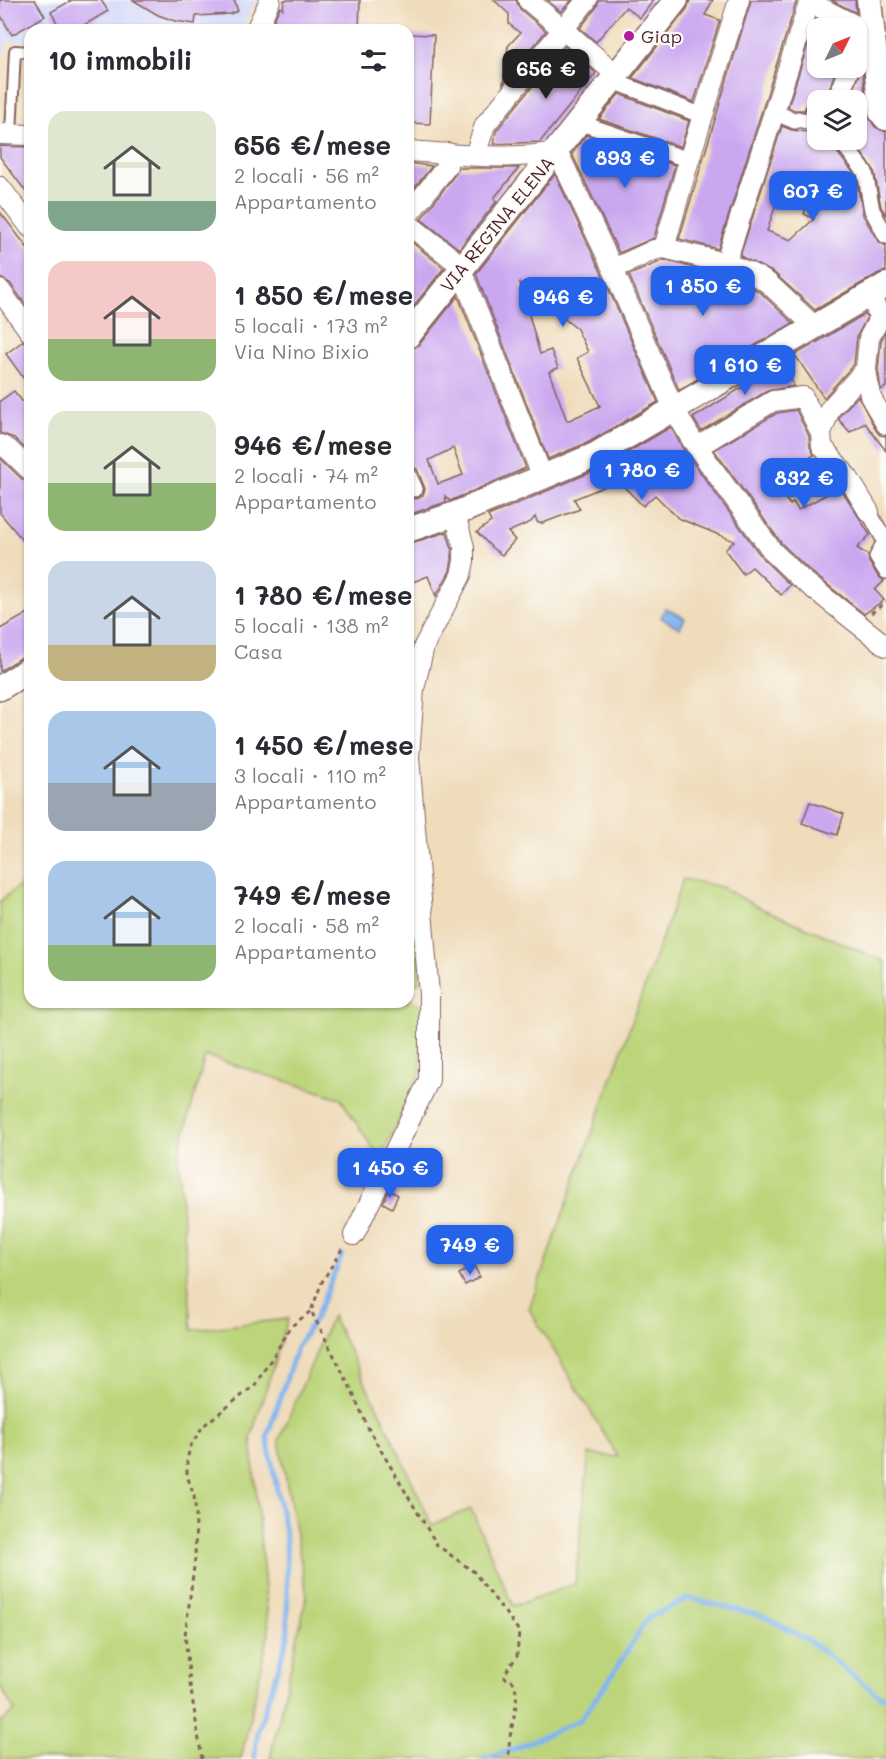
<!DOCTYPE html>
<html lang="it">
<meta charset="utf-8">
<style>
:root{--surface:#fff;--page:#f7f7f7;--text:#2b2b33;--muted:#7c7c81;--accent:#2563eb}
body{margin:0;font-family:Mali,sans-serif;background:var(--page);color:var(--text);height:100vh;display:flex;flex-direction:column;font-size:22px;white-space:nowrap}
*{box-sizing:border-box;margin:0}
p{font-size:20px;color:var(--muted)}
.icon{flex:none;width:33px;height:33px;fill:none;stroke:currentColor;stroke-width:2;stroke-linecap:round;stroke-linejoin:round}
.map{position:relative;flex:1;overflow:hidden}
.side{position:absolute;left:24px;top:24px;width:390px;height:984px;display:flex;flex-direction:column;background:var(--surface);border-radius:18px;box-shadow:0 2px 4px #0004}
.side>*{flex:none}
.needle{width:39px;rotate:47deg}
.controls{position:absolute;left:807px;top:18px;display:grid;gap:12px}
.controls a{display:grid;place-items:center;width:60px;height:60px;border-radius:12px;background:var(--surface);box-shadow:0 2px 4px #0004;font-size:30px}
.price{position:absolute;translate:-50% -51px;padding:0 14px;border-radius:12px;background:var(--accent);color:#fff;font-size:20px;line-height:39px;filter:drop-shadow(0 2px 3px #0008)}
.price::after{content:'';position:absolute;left:50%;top:36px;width:18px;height:14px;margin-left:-9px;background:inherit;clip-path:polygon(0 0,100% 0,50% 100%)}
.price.selected{background:#222;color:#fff}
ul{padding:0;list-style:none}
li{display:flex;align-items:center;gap:18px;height:150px;padding:0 24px}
li span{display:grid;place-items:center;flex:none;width:168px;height:120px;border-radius:18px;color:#555}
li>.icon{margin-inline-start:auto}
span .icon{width:72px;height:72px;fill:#fffc;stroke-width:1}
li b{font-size:26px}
h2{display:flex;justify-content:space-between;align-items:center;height:72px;padding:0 24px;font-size:26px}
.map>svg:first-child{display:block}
.built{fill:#d3d8f9}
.green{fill:#bcd57a;stroke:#837a52;stroke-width:1.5}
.water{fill:#82b5ef;stroke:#666a8d;stroke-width:1.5}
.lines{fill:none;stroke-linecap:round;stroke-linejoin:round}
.stream{stroke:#82b5ef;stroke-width:5}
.building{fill:#caa8f0;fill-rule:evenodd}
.service-casing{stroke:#84615d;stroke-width:14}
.pedestrian-casing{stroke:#84615d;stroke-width:18}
.minor-casing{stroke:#84615d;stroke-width:22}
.tertiary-casing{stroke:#84615d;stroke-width:27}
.path{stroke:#84615d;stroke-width:3;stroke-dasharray:4.5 4.5;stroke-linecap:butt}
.service{stroke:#fff;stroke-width:10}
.pedestrian{stroke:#fff;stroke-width:15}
.minor{stroke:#fff;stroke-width:20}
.tertiary{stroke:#fff;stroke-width:24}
.poi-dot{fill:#b5179e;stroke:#fdfcf7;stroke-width:2}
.labels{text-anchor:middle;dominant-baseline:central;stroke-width:4.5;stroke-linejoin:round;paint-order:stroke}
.poi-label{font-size:18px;fill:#4a1f2b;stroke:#fdfcf7;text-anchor:start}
.street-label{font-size:18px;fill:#4a1f2b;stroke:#fdfcf7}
</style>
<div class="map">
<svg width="886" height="1759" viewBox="0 0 886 1759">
<rect width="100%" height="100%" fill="#fdfcf7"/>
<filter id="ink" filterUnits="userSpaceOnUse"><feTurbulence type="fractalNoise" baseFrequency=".0167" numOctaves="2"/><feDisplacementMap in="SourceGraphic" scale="12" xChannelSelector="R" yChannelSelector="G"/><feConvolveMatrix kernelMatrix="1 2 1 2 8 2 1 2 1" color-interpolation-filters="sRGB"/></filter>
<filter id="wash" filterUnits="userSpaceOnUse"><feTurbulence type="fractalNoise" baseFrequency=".008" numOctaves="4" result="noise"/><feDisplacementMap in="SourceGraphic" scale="24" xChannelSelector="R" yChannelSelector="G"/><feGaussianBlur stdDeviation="1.35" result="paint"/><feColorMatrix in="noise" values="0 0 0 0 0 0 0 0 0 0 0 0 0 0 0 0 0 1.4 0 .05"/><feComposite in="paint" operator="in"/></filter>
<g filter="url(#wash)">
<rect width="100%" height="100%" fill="#efdcbb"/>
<path class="built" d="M0,0H255L242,30H30V42L6,41L5,56L0,55Z"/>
<g class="green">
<path d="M408,824L421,981L411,986L409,997L422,1007L421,1072L380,1159L340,1098L205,1056L178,1157L192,1330L288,1319L251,1437L269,1632L241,1759H0V1723L15,1711L0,1686V901L30,878V1002H408Z"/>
<path d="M683,879L722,887L756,906L886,962V1759H270L307,1595L279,1440L332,1316L385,1423L432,1525L471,1509L513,1606L575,1584L589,1454L618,1457L529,1309Z"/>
</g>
<path class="water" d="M665,608L685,618L680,628L661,618Z"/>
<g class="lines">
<g class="stream">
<path d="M254,1759L258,1731L288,1637L286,1538L267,1437L297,1347L315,1319L342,1255"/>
<path d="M484,1759L512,1750L580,1720L609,1680L648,1618L688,1598L763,1616L808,1640L881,1697L886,1695"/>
</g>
</g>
<g id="blocks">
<g class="building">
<path d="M0,0H35L45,16L12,35L0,14Z"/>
<path d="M72,0H101L108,11L76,30H61L51,12Z"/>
<path d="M133,0H234L238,11L230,14L196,16L195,24L175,21L158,15Z"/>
<path d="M284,0H360L359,30H269L280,7L283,9Z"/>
<path d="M494,0H516L520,9L546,31L503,84L508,46L520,33L509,24V14Z"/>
<path d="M547,0H572L561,12Z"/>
<path d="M599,0H654L640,18L626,7L596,42L580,28L596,8Z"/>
<path d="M690,0H713L705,15L720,20L694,102L632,78L687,9Z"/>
<path d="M751,0H797L718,249L679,239Z"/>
<path d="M831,0H855L856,13Z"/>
<path d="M816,19L835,28H818V68H836L829,90L831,100H812L808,102L804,110H794L788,107Z"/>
<path d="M408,34L434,35L430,124L408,123Z"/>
<path d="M565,46L596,73L540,142L494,144L496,131Z"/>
<path d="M857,56H861L867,114L875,127L886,132V215L881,207L874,170L852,140H856V100H849L860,71L861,65L856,59Z"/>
<path d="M619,94L689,121L681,147L599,119Z"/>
<path d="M782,126L792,130L808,132L818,128V140H830L832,146L856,176L863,215L878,241L886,246V271L879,273L815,310L774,273L740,256ZM782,186L811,196L804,214L814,219L791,240L767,231Z"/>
<path d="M586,135L675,165L654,238L619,253L572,154Z"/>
<path d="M0,146L30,147V197L0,157Z"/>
<path d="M408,163L432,166L408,196Z"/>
<path d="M459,168H519L494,198L497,201L459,249L421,219L456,173Z"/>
<path d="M555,174L602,274L658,402L589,442L548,459L476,274ZM520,283L577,329L588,352L577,358L600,406L598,407L567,421L549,372L558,368L551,350L540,354Z"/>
<path d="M0,212L30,251V311L10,283L0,278Z"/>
<path d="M408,239L444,268L408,313Z"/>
<path d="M664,260L714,273L751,287L761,293L793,323L679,390L629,275Z"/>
<path d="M458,296L526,468L450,501L445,496L446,502L408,515V495L414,499L419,498L423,495L425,489L417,469L408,464V350L419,345ZM453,448L463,475L438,484L429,460Z"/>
<path d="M865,314L867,317L857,336L854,364L824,398L795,355Z"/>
<path d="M886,331V387L881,390L878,369L881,341Z"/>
<path d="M23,341L30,344V387L6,354Z"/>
<path d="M783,362L794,386L767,391L701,431L693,418Z"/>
<path d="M14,391L30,411V453L14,438L0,433V401Z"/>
<path d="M858,396L876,430L880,435L886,436V451L865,423L850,432L839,420L840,415Z"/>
<path d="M796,410L809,436L810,447L814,455L801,463L800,461L773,475L776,479L772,481L790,505L793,502L798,510L840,487L870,535L857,548L868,555L869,562L878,576L884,581L875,590L884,600L864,614L808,569L782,544L714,450L777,413Z"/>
<path d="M671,427L682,447L763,559L790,585L781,595L752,567L743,574L725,550L734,541L678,518L655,495L643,506L618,481L574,499L580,509L543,523H538L535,517L531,522L508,532L515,540L502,555L492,548L477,532L491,522L488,516L601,468Z"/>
<path d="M0,458L22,479L30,482V549L0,513Z"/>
<path d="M447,532L452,549V560L450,571L436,596L428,576L408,584V544Z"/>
<path d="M30,612V652L0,671V629Z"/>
<path d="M810,802L844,814L837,835L802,823Z"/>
<path d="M389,1190L398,1195L392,1208L383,1203Z"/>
<path d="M474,1266L480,1277L465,1285L459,1274Z"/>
</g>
</g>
</g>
<g filter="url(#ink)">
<use href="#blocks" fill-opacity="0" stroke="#84615d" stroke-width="1.5"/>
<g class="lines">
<defs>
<path id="service" d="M11,134L15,51L30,52"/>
<g id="pedestrian">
<path d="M611,80L703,116"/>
<path d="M774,112L795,121L798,119L810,122L815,109L818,112"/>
<path d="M578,122L689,160"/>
<path d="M840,140L865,172L872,210L886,236"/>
<path d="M408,474L415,489"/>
<path d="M869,512L885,541L877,557L886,571"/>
</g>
<g id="minor">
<path d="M528,0L616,74"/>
<path d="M809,2L858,27L859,37L856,44"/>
<path d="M256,30L270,0"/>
<path d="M840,93L849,68"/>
<path d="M0,134L30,135"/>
<path d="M408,151C455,154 509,161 555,152L561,159L613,269L674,409L692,440L773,552L800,578L886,646"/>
<path d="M475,155L485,125L587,0"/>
<path d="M0,187L30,227"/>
<path d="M408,215L447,166L448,153"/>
<path d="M408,224L463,267"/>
<path d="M664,248L689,160L739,0"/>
<path d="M725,265L810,0"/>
<path d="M613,269L654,250L664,248C698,257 738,263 768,283L814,326"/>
<path d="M461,270L543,478"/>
<path d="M0,290L30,332"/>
<path d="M866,369L870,396L886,424"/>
<path d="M0,445L8,449L30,470"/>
<path d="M697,447L773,401L803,397L821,433"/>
<path d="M869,512L849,479L822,446L821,433L830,409L866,369L869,338L880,317L870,295"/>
<path d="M354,1235L429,1080V994L409,757L414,689L424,646L461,575L464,561V547L455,514"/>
</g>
<g id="tertiary">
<path d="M869,0L881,112L886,118"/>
<path d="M408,336L676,0"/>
<path d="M408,530L455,514L595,455L886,285"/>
<path d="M0,688L30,669"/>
</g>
</defs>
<use href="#service" class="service-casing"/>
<use href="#pedestrian" class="pedestrian-casing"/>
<use href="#minor" class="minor-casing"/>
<use href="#tertiary" class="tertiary-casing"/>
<g class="path">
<path d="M871,613L886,602"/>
<path d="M342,1249L322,1282L311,1311L350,1387L370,1432L437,1545L474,1572L519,1631L517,1656L506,1672L505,1678L511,1679C526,1699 504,1735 510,1759"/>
<path d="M202,1759L190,1684L185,1635L195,1559L196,1514L194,1496L187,1475V1461L190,1447L203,1426L255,1385L285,1337L289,1328L311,1311"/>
</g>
<use href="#service" class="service"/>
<use href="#pedestrian" class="pedestrian"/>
<use href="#minor" class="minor"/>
<use href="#tertiary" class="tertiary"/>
</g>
</g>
<circle class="poi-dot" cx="629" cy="36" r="6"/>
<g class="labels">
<g class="poi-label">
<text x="641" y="36">Giap</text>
</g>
<g class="street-label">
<text transform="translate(497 224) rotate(-51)">VIA REGINA ELENA</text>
</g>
</g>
</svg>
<div class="controls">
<a><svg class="needle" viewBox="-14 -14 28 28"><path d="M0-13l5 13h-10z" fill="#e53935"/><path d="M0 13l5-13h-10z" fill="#7c7c81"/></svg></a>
<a><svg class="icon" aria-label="layers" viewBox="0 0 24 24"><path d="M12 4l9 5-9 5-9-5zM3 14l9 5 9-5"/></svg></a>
</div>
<b class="price selected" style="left:546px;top:100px">656 €</b>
<b class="price" style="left:625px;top:189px">893 €</b>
<b class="price" style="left:813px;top:222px">607 €</b>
<b class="price" style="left:703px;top:317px">1 850 €</b>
<b class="price" style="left:563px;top:328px">946 €</b>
<b class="price" style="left:745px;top:396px">1 610 €</b>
<b class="price" style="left:642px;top:501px">1 780 €</b>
<b class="price" style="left:804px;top:509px">832 €</b>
<b class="price" style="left:390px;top:1199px">1 450 €</b>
<b class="price" style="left:470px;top:1276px">749 €</b>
<section class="side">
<h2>10 immobili<svg class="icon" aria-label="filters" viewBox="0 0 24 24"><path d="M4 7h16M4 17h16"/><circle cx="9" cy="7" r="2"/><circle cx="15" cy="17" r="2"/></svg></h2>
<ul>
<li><span style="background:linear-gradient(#dfe7d0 75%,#7fa58c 0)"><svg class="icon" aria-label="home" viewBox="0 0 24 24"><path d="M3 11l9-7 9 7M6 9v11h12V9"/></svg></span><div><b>656 €/mese</b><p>2 locali · 56 m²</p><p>Appartamento</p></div></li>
<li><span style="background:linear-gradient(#f6c9c9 65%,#8fb573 0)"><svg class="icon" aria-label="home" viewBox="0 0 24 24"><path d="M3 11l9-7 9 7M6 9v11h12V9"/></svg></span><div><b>1 850 €/mese</b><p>5 locali · 173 m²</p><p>Via Nino Bixio</p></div></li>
<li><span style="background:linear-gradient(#dfe7d0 60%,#8fb573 0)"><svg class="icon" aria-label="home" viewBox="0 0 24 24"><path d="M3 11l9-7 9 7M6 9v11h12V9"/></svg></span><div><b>946 €/mese</b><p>2 locali · 74 m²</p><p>Appartamento</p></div></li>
<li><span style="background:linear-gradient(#c9d6e8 70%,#c2b280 0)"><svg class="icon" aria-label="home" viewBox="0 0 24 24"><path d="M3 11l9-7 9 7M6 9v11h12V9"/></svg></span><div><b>1 780 €/mese</b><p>5 locali · 138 m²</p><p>Casa</p></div></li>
<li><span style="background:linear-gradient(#a9c7e8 60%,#9aa5b1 0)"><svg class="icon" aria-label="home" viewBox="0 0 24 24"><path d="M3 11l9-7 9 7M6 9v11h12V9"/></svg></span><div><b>1 450 €/mese</b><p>3 locali · 110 m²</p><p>Appartamento</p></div></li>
<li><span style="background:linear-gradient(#a9c7e8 70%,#8fb573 0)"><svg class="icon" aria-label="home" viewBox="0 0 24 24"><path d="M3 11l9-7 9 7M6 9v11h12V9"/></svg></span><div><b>749 €/mese</b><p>2 locali · 58 m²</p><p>Appartamento</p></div></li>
</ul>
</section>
</div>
